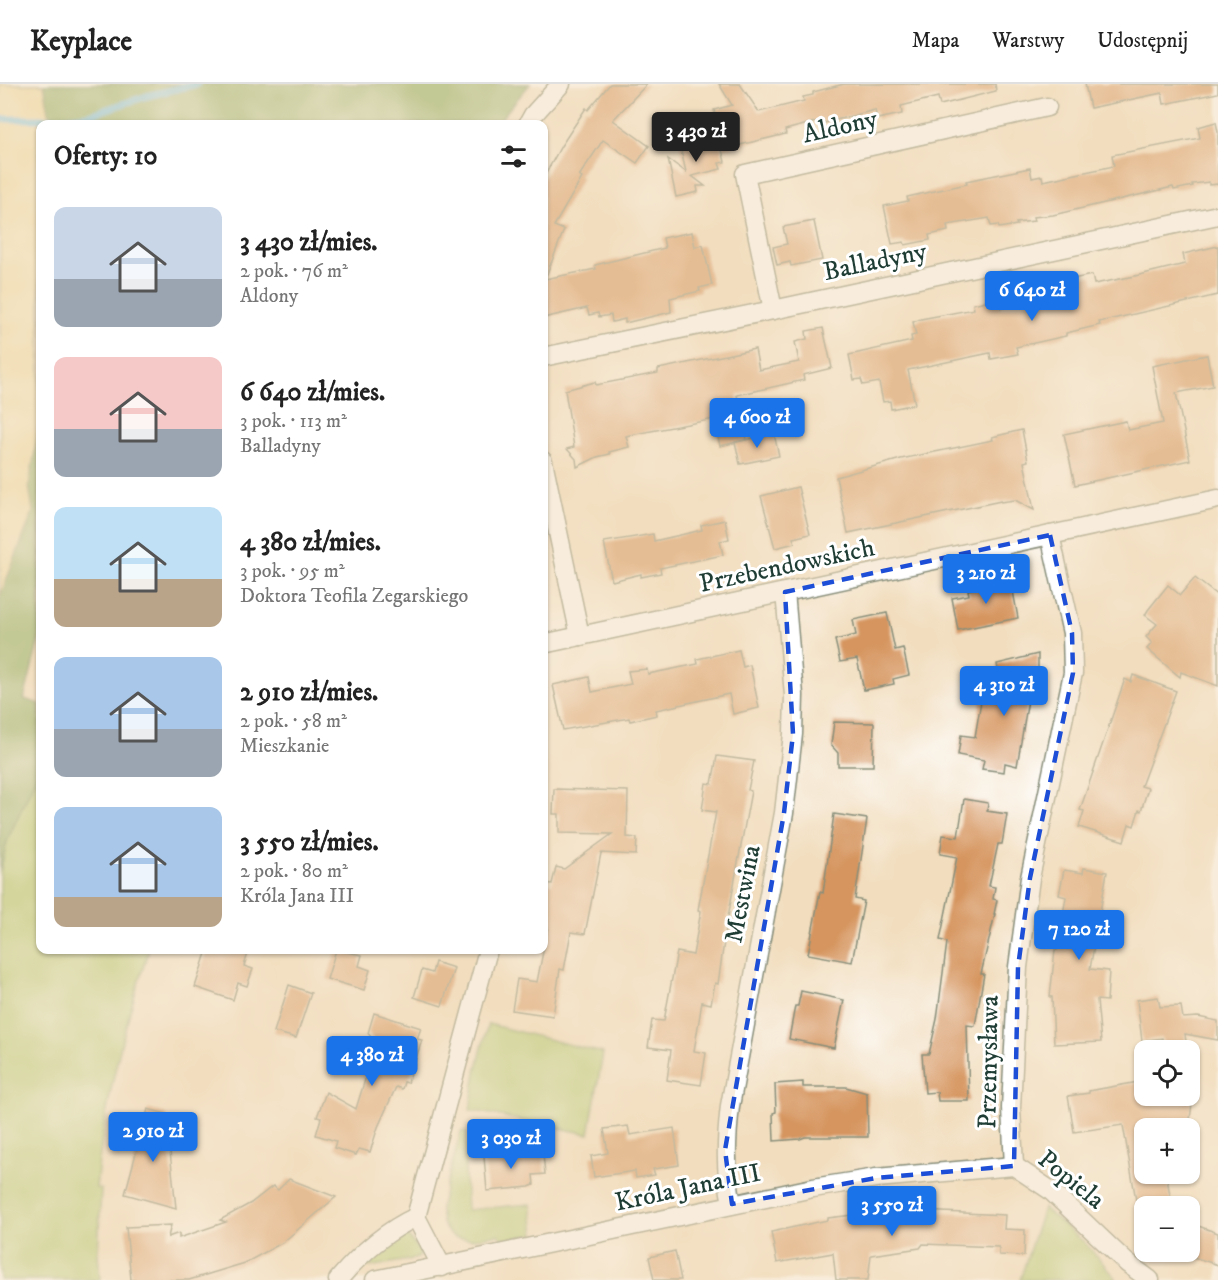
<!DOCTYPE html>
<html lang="pl">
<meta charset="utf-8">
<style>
:root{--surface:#fff;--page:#f6f6f6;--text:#222;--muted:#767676;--line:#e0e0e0;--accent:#1a73e8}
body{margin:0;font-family:"IM FELL DW Pica",serif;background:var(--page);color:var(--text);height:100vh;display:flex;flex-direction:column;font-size:22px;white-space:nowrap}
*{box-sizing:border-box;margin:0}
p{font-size:20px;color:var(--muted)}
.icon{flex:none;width:33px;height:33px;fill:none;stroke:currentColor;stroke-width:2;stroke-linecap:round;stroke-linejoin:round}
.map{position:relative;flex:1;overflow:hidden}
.panel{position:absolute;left:36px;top:36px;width:512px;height:834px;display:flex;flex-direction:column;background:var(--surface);border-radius:12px;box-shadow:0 2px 4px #0004}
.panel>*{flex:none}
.buttons{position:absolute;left:1134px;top:956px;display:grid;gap:12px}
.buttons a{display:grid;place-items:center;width:66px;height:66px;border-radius:12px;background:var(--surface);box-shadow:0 2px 4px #0004;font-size:30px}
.price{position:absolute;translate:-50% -51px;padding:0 14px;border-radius:6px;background:var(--accent);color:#fff;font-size:20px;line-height:39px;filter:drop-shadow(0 2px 3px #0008)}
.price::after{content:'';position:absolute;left:50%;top:36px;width:18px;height:14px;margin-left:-9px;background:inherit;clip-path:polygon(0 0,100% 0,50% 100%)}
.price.selected{background:#222;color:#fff}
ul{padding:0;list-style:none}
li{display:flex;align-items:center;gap:18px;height:150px;padding:0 18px}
li span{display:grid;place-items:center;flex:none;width:168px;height:120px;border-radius:12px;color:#555}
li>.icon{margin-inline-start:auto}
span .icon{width:72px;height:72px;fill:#fffc;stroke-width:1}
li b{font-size:26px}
h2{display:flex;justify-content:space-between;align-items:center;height:72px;padding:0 18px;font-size:26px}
header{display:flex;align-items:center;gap:36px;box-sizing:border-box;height:84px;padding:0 30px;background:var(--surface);border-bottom:2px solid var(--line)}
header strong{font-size:28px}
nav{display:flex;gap:33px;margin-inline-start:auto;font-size:21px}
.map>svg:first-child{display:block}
.green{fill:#afcb72;stroke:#678453;stroke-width:1.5}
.forest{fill:#8baf64;stroke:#55764c;stroke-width:1.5}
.sand{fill:#eeda9e;stroke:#868c69;stroke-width:1.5}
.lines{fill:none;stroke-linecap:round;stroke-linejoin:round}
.stream{stroke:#6ac0e7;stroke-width:7}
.building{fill:#d6955f}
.minor-casing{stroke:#888e7a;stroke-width:21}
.minor{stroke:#fff;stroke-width:18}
.marked{fill:none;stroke:#1d4ed8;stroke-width:4.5;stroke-dasharray:12 8;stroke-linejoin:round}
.labels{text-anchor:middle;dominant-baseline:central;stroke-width:6;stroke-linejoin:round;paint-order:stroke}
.street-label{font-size:26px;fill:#1f3d34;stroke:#fff}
</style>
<header>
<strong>Keyplace</strong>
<nav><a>Mapa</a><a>Warstwy</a><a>Udostępnij</a></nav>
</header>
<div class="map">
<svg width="1218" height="1196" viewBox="0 0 1218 1196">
<rect width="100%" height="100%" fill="#fff"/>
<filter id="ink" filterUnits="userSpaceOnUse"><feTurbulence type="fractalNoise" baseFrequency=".0167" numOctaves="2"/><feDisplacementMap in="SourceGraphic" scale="12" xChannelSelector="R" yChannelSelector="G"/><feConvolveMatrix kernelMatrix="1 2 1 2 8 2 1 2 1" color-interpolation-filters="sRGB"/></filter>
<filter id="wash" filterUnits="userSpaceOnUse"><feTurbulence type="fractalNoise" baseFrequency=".008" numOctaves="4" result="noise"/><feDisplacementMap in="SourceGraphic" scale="24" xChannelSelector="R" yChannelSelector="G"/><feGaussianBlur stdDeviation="1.35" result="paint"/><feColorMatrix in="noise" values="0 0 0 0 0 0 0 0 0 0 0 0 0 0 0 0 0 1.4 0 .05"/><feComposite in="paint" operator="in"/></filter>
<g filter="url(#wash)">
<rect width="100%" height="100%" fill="#f2debf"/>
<g class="green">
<path d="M40,687V866H149C123,943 104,1022 96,1104L101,1105L98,1170L100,1196H0V788L7,757L35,695Z"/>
<path d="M488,940L603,969L589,1050L470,1026L476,988Z"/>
<path d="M461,1047L467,1048L465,1093L467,1126L531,1120L535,1150L509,1155L501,1154L499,1150L472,1155L457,1154L449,1150L442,1139L440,1125Z"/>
<path d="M1043,1124L1085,1159L1116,1194L1115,1196H1020Z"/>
<path d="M404,1150L408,1152L421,1169L418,1174L370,1183L367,1179L398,1153Z"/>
</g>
<g class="forest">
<path d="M44,0H530L502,33L499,40H66L49,29Z"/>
<path d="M40,335V552L24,615L40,620V687L35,695L7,757L0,788V512L33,428L29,402Z"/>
</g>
<path class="sand" d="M0,0H44L49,29L66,40H40V335L29,402L33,428L0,512Z"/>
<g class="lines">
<path class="stream" d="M0,35H59L89,31L147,12L197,0"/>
</g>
<g id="blocks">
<g class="building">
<path d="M610,0H647L613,36L649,62L637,79L603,56L579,92L582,94L554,142L564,146L545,195L596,185L595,181L665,164L663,154L692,148L695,163L703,161L712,201L699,204L700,207L670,214L671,228L625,239V235L612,238L611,231L599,233L598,229L589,231L587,224L543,234V95L561,62L586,24L588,26Z"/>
<path d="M719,0H740L759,28L804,17L803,13L813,11V8L844,0H995L996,7L940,21L938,13L901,22L902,30L877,35L875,26L824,39L823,36L785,46L786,50L723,65L714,26L732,21Z"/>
<path d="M1085,0H1218V9L1164,20L1162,9L1090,24Z"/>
<path d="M1216,38L1218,48V100L1209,101V98L1192,100L1193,102L1174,106L1173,103L1053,131L1033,133L1034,137L1016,139L1017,141L999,144L998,141L991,142L989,134L947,141L948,147L929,151L930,156L905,161L904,158L892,160L884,122L908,117L907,113L967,100L966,97L1030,84L1032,94L1042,92L1043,97L1114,82L1112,71L1200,54L1198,43Z"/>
<path d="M718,49L725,78L719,79L721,85L692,92L705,102H697L698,108L676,113L668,75L686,88L679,58Z"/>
<path d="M814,137L822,176L791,182L790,178L777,181L773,163L787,160L783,143Z"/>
<path d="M1218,162V211L1099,238L1100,241L1066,249V252L1016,263L1018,270L991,275L990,269L908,286L915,320L891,325L890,317L883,318L879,298L863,301L861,295L854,296L849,271L912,257L911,252L916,251L913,238L921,235L974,225L973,220L998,214L1001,224L1052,213L1051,208L1073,203L1072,195L1092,191L1094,200L1135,192L1185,180L1183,170Z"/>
<path d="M823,244L832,284L803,291L804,296L737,311L746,356L720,362L714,335L630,351L626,352L629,363L609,368L610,370L597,373L577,383L576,375L567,365L574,363L565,306L595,298L596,301L658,289V285L755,265L759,286L799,278L795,258L807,255L806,247Z"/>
<path d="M1207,271L1213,302L1176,309L1190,376L1075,401L1064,350L1126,337L1128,346L1163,339L1152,282Z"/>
<path d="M1022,346L1028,377L1024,378L1034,426L1015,416L1001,418V417L848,449L836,393L901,375L993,356L992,353Z"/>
<path d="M774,350L779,372L740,380L735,358Z"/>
<path d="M798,403L810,450L793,454L795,459L775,464L761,412Z"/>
<path d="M725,436L729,455L720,457L723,471L660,484L661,489L641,493V490L612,497L604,458L653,450L654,457L702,446L701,441Z"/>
<path d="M1010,491L1018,534L958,546L952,514L969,511L968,506L994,501L993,495Z"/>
<path d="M1195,494L1218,512V602L1181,588L1180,593L1147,565L1152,559L1146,553L1157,540L1145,531L1148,526L1168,501L1180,511Z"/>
<path d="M887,529L895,566L903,564L909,591L893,595L894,600L864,606L857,575L840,578L835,556L856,551L853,536Z"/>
<path d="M739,566L743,583L750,581L759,624L733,630L729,610L656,626L657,631L630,637L629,634L563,646L553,601L589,593L592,608L631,600L628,587L647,585L648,590L698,580L697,575Z"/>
<path d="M1038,570V612L1029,610L1017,682L1005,679L1004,688L982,685L984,676L958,671L961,651L975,653L981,617L1005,620L997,580Z"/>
<path d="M1133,591L1176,607L1141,702L1148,704L1141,727L1139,726L1134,742L1129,740L1124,757L1079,743L1084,727L1080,726L1125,595L1131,598Z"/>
<path d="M834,638L874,639L873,682H838V669L831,661Z"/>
<path d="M717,672L754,677L748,706L751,707L726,844L718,900L715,899L711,920L702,918L694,967L706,969L701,1001L667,996L671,966L648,963L652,936L664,937L677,868L693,871L701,827L698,826L716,728L702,726L706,699L712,700Z"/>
<path d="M554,705L628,707L627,753L637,754L636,771L601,769L585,850L571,848L564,886L560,885L553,932L512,926L517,895L537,898L548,843L543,842L547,825L543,824V799L552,800L556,783L564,785L612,750L559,749V730H553Z"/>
<path d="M964,715L988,719L987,727L1007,730L1002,760H998L989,802L995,803L993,815L997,816L994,830H995L981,890H984L975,942L967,941L969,1017H938L937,1008L925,1009L922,970H929L937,935L947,858L940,856L957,773L940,770L943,751L958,753Z"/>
<path d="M834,730L867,735L855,815L864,817L852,878L808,870L820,808L823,809Z"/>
<path d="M1084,784L1107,788L1090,885L1109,887L1107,917L1097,916L1101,958L1054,960L1052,913H1050L1055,866H1057L1066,813L1059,811L1064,786L1083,789Z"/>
<path d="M207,866H249L244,882L253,885L247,902L238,899L233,916L195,903Z"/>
<path d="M336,866L362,871L359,882L370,886L364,906L327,895Z"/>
<path d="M435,878L454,884L442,922L414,913L422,886L432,889Z"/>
<path d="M289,901L311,909L296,954L274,948Z"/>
<path d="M801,907L844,916L834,964L789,955L795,922H798Z"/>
<path d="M1158,913L1160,923L1181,922L1183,934L1198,933L1218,937V956L1185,950L1187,966H1164L1162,954L1142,957L1137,916Z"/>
<path d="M374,929L421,944L417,955L422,956L408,999L404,998L402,1005L396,1003L378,1043L370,1068L359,1065L356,1071L334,1064L336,1057L316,1051L321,1034L317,1033L326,1008L356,1025L376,960L368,949Z"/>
<path d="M1144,997V1011H1193L1189,1044H1144V1089H1166L1172,1122H1137L1123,1041L1074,1048L1068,1012L1089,1009V1007Z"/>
<path d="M803,998V1003H846L867,1009L868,1053H805L800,1055L774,1057L773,1029L776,1028L775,1000Z"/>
<path d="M148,1025L166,1030L176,1124L125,1110Z"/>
<path d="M628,1042L630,1051L674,1044L679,1081L653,1085L655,1091L636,1094L635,1087L594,1093L591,1072L608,1069L604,1045Z"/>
<path d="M490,1064H497L506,1073L543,1070L545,1090L533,1091L534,1101L529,1103L487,1107L484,1073Z"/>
<path d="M289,1095L336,1113L282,1159L245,1179L189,1196H131L126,1143L171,1141L168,1153L179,1149V1154L226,1138L220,1136L251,1119L273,1102L278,1106Z"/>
<path d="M921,1123L922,1127L1005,1131L1004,1145L1025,1146L1024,1172L999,1171V1163L923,1160L920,1164L871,1171L868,1196H836L833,1169L777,1179L771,1148L828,1136V1134Z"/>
<path d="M1190,1139L1218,1149V1181L1187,1171L1190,1167Z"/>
<path d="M675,1167L681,1196H654L649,1173Z"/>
</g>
</g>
</g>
<g filter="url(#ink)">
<use href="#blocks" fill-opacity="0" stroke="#888e7a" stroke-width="1.5"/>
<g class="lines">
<defs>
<g id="minor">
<path d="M528,40L533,31L561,0"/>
<path d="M773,226L745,90L1047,23"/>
<path d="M543,273L773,226L1218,131"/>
<path d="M543,377L580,552"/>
<path d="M543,560L1218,415"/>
<path d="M1014,1082L1011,1024L1018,883L1030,794L1073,589L1072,549L1050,451"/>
<path d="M1014,1082L1050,1106L1127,1179L1150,1196"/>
<path d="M732,1120C725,1085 726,1057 730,1022L784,729L793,650L794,611L785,508"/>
<path d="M442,1183L416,1133L488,866"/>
<path d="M338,1196C359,1171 386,1147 416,1133"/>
<path d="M375,1196L813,1104L876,1094L1014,1082"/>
</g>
</defs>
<use href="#minor" class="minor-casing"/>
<use href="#minor" class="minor"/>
</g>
</g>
<path d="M0 0H1218V1196H0ZM1050,451L1072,549L1073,589L1030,794L1018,883L1014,1082L876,1094L732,1120L725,1066L784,729L793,650L785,508Z" fill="#f2debf" fill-opacity=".55" fill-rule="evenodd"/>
<path class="marked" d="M1050,451L1072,549L1073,589L1030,794L1018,883L1014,1082L876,1094L732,1120L725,1066L784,729L793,650L785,508Z"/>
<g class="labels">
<g class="street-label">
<text transform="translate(840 43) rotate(-13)">Aldony</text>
<text transform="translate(875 178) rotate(-12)">Balladyny</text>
<text transform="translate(787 482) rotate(-12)">Przebendowskich</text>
<text transform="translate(743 810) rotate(-79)">Mestwina</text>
<text transform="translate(989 978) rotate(-89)">Przemysława</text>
<text transform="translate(1071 1096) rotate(39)">Popiela</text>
<text transform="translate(688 1104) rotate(-12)">Króla Jana III</text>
</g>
</g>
</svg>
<div class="buttons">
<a><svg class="icon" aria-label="locate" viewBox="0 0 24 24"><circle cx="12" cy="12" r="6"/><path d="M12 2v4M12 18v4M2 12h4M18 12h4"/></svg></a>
<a>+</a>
<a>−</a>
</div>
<b class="price selected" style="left:696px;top:79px">3 430 zł</b>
<b class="price" style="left:1032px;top:238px">6 640 zł</b>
<b class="price" style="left:757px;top:365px">4 600 zł</b>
<b class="price" style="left:986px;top:521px">3 210 zł</b>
<b class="price" style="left:1004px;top:633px">4 310 zł</b>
<b class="price" style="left:1079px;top:877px">7 120 zł</b>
<b class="price" style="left:372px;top:1003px">4 380 zł</b>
<b class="price" style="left:153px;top:1079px">2 910 zł</b>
<b class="price" style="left:511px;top:1086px">3 030 zł</b>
<b class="price" style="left:892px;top:1153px">3 550 zł</b>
<section class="panel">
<h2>Oferty: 10<svg class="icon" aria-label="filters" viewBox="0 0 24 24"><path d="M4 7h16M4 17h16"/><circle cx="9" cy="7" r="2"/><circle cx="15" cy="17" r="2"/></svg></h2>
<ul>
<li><span style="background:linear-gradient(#c9d6e8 60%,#9aa5b1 0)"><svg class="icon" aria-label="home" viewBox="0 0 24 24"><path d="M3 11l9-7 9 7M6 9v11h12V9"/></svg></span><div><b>3 430 zł/mies.</b><p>2 pok. · 76 m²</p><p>Aldony</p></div></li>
<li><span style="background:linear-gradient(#f6c9c9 60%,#9aa5b1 0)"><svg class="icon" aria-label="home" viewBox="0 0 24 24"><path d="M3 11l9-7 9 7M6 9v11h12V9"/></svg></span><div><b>6 640 zł/mies.</b><p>3 pok. · 113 m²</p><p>Balladyny</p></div></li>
<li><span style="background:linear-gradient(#bfe0f5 60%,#b9a48a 0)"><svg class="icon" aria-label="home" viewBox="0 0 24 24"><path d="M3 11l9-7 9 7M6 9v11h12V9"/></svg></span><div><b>4 380 zł/mies.</b><p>3 pok. · 95 m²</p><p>Doktora Teofila Zegarskiego</p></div></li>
<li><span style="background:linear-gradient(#a9c7e8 60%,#9aa5b1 0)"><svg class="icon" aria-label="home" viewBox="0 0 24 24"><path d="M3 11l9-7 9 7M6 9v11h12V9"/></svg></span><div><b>2 910 zł/mies.</b><p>2 pok. · 58 m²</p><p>Mieszkanie</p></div></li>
<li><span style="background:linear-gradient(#a9c7e8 75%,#b9a48a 0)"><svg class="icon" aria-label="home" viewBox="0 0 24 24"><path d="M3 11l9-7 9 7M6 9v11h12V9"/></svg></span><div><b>3 550 zł/mies.</b><p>2 pok. · 80 m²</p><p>Króla Jana III</p></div></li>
</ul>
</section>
</div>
